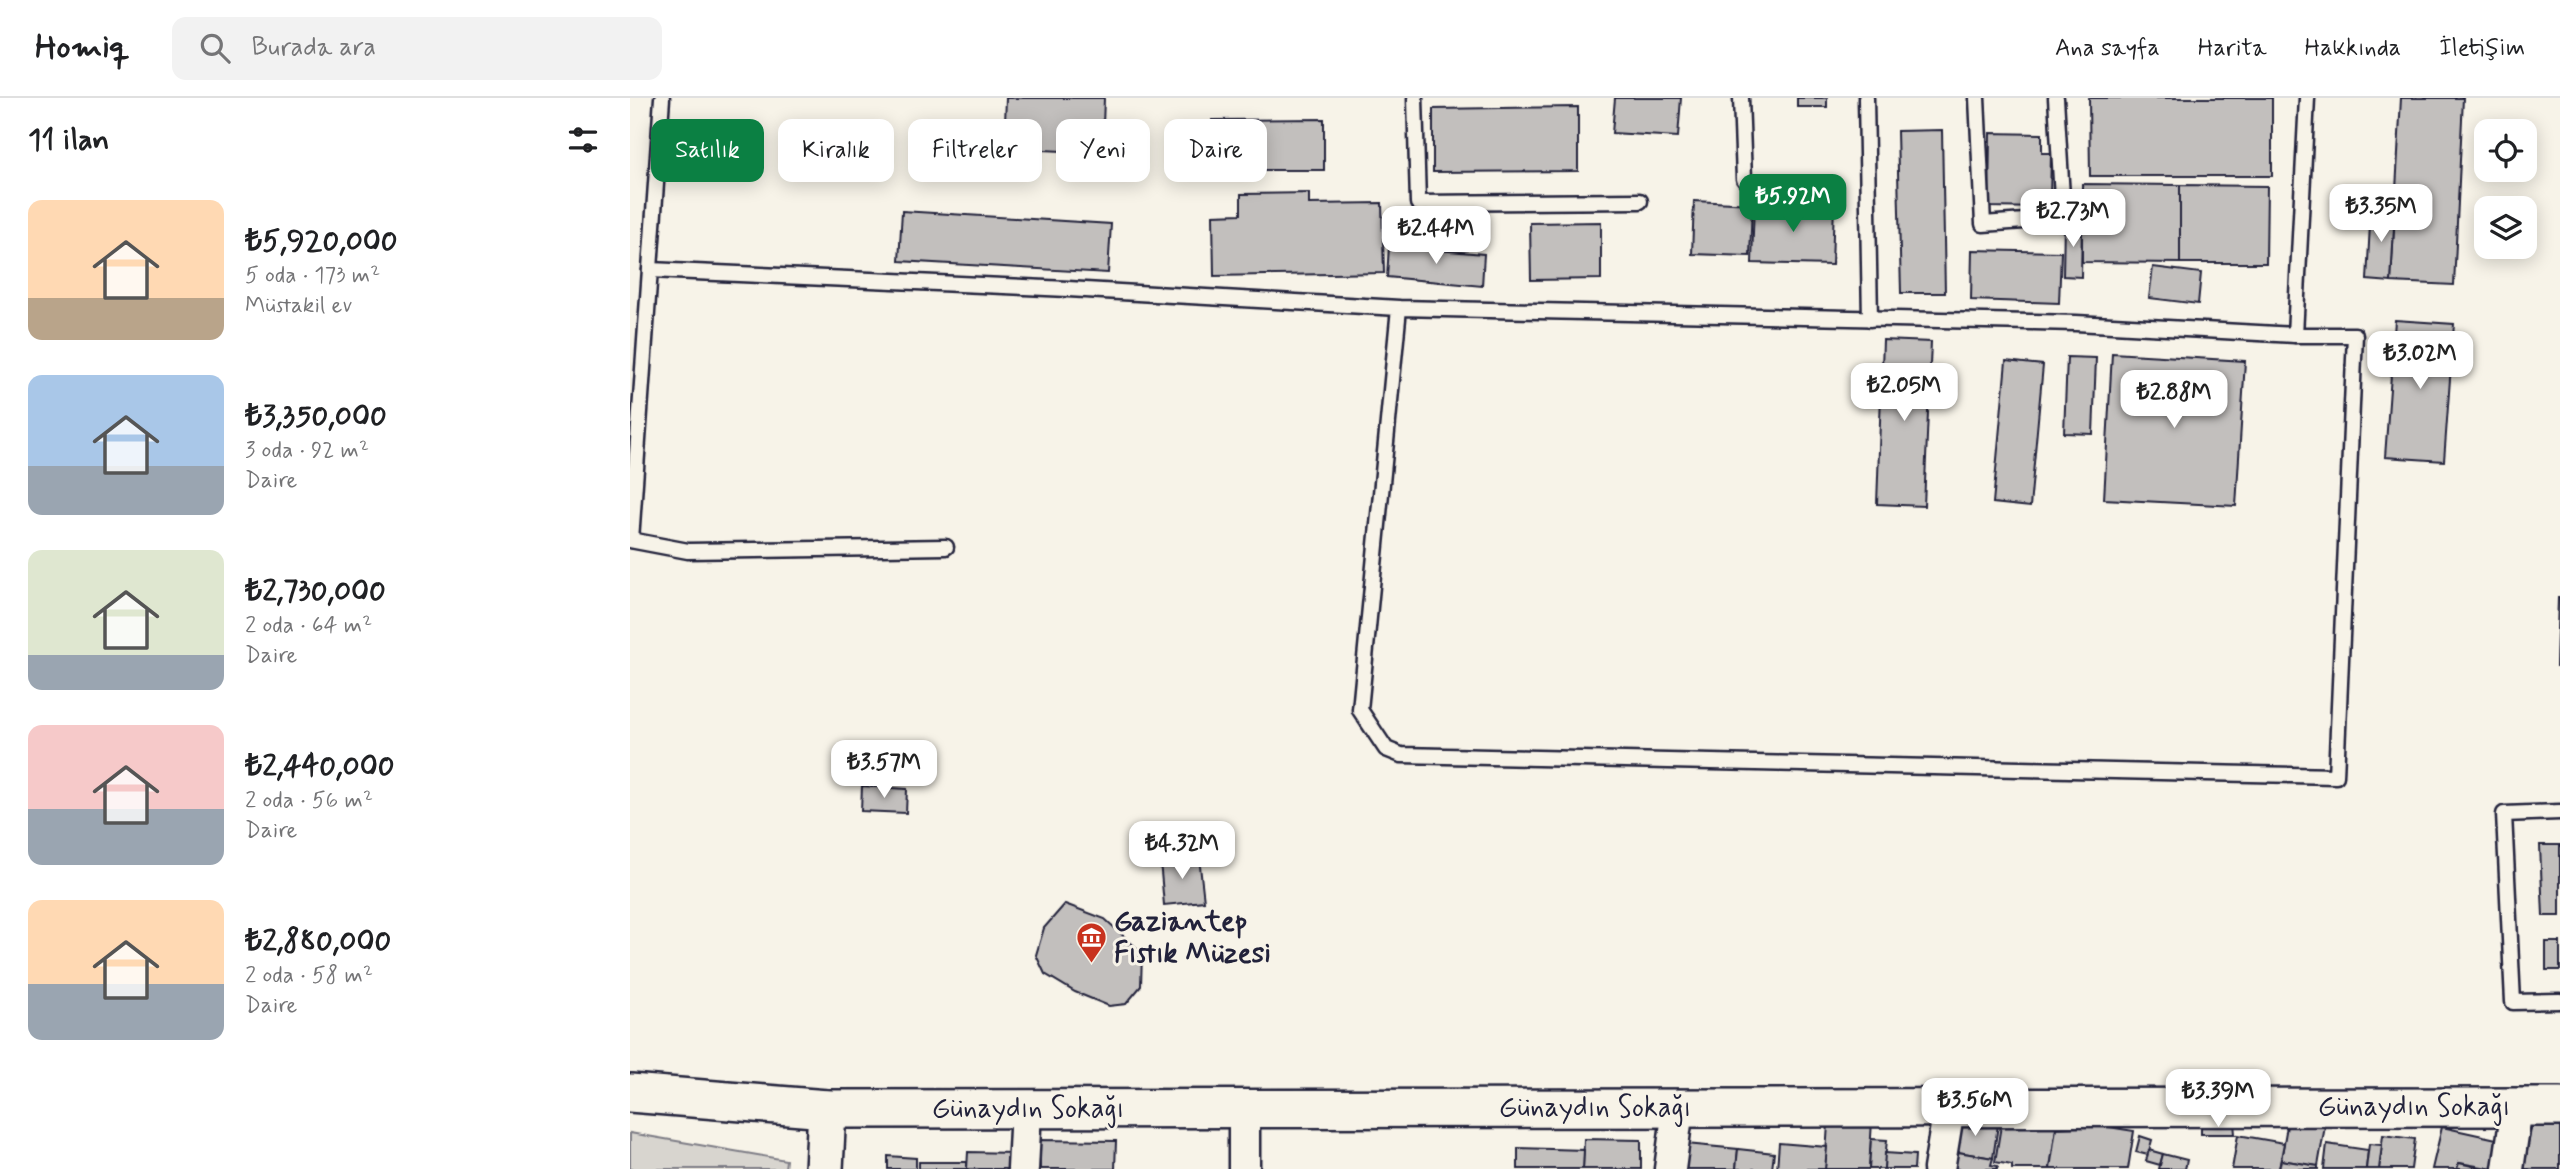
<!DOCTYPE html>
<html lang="tr">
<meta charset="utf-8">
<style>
:root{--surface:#fff;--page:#f2f2f2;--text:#202124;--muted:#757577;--line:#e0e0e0;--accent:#0b8043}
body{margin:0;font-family:Mynerve,sans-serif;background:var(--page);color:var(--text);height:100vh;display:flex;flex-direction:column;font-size:26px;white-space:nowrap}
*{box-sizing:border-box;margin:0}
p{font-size:23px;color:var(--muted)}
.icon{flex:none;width:38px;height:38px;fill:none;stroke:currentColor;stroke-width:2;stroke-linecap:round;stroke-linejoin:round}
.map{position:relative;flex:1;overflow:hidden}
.details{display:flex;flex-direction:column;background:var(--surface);width:630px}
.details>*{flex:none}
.top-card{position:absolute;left:21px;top:21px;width:665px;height:63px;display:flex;gap:14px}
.tools{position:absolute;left:1844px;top:21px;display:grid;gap:14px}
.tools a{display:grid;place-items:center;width:63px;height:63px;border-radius:14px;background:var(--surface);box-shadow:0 4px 18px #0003;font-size:35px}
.price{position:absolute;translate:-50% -60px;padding:0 16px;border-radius:14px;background:#fff;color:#222;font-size:23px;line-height:46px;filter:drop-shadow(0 2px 4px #0008)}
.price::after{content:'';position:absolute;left:50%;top:42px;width:21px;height:16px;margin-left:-10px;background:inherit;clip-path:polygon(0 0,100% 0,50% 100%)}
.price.active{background:var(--accent);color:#fff}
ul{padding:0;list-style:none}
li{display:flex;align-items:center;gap:21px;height:175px;padding:0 28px}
li span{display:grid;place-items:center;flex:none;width:196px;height:140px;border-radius:14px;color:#555}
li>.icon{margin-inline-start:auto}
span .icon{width:84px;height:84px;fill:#fffc;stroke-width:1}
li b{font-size:30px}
h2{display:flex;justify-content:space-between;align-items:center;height:84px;padding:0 28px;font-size:30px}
.chip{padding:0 24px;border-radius:14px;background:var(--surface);box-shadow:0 4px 18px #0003;font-size:24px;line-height:63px}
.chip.active{background:var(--accent);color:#fff}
header{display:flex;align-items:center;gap:42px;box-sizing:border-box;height:98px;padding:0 35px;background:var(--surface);border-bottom:2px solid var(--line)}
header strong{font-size:33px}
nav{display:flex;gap:38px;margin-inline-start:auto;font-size:24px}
.search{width:490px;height:63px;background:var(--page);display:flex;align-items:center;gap:18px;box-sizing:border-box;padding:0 24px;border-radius:14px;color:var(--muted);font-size:26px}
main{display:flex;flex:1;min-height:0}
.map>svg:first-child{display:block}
.green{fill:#d8d5cf;stroke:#7d7c85;stroke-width:2}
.building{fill:#c2bfbd;stroke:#22223b;stroke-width:2}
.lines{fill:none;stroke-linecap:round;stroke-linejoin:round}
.service-casing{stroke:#22223b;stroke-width:19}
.minor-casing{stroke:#22223b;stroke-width:35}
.tertiary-casing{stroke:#22223b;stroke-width:42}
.service{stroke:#f7f3e8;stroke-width:14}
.minor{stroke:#f7f3e8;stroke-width:30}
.tertiary{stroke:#f7f3e8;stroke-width:37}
.labels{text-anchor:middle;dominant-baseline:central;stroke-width:6;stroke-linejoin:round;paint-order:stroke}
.poi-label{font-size:28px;font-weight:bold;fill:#22223b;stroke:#f7f3e8;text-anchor:start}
.street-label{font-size:28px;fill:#22223b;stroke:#f7f3e8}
</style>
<header>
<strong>Homiq</strong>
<div class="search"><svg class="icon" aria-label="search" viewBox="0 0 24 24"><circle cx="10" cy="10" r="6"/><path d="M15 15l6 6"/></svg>Burada ara</div>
<nav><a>Ana sayfa</a><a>Harita</a><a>Hakkında</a><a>İletişim</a></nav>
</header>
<main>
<section class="details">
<h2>11 ilan<svg class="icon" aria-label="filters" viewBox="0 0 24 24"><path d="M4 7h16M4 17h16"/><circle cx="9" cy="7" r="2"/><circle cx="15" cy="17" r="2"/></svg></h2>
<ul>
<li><span style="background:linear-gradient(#ffd9b3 70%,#b9a48a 0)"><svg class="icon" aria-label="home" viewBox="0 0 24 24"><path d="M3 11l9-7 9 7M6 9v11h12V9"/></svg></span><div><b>₺5,920,000</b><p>5 oda · 173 m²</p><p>Müstakil ev</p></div></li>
<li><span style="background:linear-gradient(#a9c7e8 65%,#9aa5b1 0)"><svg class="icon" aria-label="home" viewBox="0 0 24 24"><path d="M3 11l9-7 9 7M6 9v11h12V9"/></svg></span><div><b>₺3,350,000</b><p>3 oda · 92 m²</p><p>Daire</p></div></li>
<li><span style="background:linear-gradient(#dfe7d0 75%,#9aa5b1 0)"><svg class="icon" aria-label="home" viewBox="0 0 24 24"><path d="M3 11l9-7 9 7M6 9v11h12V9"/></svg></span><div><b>₺2,730,000</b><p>2 oda · 64 m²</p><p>Daire</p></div></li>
<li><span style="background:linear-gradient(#f6c9c9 60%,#9aa5b1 0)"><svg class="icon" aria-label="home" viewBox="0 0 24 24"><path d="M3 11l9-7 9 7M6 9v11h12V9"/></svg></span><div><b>₺2,440,000</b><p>2 oda · 56 m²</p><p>Daire</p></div></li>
<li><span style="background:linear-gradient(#ffd9b3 60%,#9aa5b1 0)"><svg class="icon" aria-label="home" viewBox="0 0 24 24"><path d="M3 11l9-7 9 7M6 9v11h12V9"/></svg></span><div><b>₺2,880,000</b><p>2 oda · 58 m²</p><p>Daire</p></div></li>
</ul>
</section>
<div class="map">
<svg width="1930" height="1071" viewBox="0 0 1930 1071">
<rect width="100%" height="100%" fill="#f7f3e8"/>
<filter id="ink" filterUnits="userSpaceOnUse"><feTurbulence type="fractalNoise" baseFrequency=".0143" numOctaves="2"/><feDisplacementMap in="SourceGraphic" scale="14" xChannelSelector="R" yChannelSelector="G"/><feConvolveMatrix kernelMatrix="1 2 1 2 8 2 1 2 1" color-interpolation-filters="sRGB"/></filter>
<g filter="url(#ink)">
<path class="green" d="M0,1035L156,1062L155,1071H0Z"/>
<g class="building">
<path d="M376,0H474L472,55L374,50Z"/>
<path d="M985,0H1051L1048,39L982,35Z"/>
<rect x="1167" y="0" width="30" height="9"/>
<path d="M1459,0H1642V78H1460Z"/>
<path d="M1771,0H1833L1824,187L1761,184Z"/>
<path d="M948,9V73L803,74V11Z"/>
<path d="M694,21V72H582V22Z"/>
<path d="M1312,32L1315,195H1271L1267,33Z"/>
<path d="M1360,35L1412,36V55H1421L1420,103H1412L1411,110L1359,109Z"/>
<path d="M1452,86L1550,87V165L1452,164Z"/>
<path d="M1550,87L1637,88L1636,165H1550Z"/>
<path d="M679,95V106L752,105L754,175L584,178L583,117L611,116V96Z"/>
<path d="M1064,103L1122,106L1120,158L1062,156Z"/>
<path d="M1124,104L1204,106L1202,167L1122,165Z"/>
<path d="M1741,108L1765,110L1761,184L1737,182Z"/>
<path d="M272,113L481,126L478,175L269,163Z"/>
<path d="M971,124V181L901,182L900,125Z"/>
<path d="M1434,124H1452L1451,179L1433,178Z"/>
<path d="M759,148L854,156L852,188L757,179Z"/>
<path d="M1342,152L1431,154L1429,205L1341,202Z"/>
<path d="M1523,169L1571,175L1568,206L1519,200Z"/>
<path d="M1765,222L1824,226L1814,363L1755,359Z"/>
<path d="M1253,242L1301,244L1294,408L1247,406Z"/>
<path d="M1482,255L1615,263L1606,408L1474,401Z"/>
<path d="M1437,259L1466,260L1463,336L1434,335Z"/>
<path d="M1376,263L1413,267L1400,409L1363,405Z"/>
<path d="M1928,499H1930V568H1926Z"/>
<path d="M232,688L277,691L276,715L231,713Z"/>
<path d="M1910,747H1930V818H1913Z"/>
<path d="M569,759L574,803L534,807L530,763Z"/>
<path d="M435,806L475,821L512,855L511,888L496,906L479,908L445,894L415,876L406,857L414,830Z"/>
<rect x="1916" y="844" width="14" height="28"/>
<path d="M1373,1015L1427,1023L1420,1071H1382V1067L1365,1064Z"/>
<path d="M1903,1019L1930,1024V1071H1894Z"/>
<path d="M1327,1020L1368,1027L1363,1060L1322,1053Z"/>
<path d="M1658,1022L1695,1028L1688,1068L1651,1062Z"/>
<path d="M1242,1023L1239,1071H1195L1198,1026Z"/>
<path d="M1571,1025H1604L1605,1036H1571Z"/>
<path d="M1472,1028L1504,1033L1498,1071H1420L1426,1030Z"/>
<path d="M1812,1029L1871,1042L1864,1071L1829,1065L1827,1071H1802Z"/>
<path d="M1608,1037L1654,1045L1649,1071H1602Z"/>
<path d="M1753,1037L1785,1041L1781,1071H1749Z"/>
<path d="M1510,1038L1522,1042L1518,1057L1506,1054Z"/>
<path d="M954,1041L1011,1042V1071H953Z"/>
<path d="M1241,1041L1257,1042L1254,1071H1239Z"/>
<path d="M410,1042L486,1043L485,1071H410Z"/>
<path d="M1149,1045L1197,1049L1195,1071H1147Z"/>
<path d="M1056,1046L1108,1051L1106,1071H1053Z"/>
<path d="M1697,1046L1738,1052L1736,1071H1694Z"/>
<path d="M1739,1046L1752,1047L1749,1071H1736Z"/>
<path d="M888,1050L954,1052L953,1071H888Z"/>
<path d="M1108,1051L1144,1055L1142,1071H1106Z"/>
<path d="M1519,1052L1533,1056L1530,1067L1516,1063Z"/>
<path d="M1322,1053L1363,1060L1361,1067L1368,1068L1367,1071H1319Z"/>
<path d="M338,1054L384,1055V1071H337Z"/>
<path d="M1255,1055L1285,1057L1284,1071H1254Z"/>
<path d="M1533,1056L1557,1062L1555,1071H1529Z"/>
<path d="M258,1058L286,1060V1071H258Z"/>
<path d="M1651,1062L1688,1068V1071H1649Z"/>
<rect x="289" y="1064" width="48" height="7"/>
<path d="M1829,1065L1855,1071H1827Z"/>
</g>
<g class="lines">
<defs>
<g id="service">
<path d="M785,0L788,105L1010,103"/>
<path d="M1111,0L1114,81"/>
<path d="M1236,0L1240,221"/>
<path d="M1347,0L1353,126L1421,121L1432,99L1426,0"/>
<path d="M20,172L438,191L769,210L1446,225L1665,237H1725L1706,678L771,657L756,651L730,612L769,210"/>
<path d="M1665,237L1677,0"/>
<path d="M0,442L58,453L316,449"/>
<path d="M1,442L32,0"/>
<path d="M1930,714L1874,716L1883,904L1930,903"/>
</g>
<g id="minor">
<path d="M614,1011V1071"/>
<path d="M393,1071L396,1011"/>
<path d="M1040,1071L1048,1010"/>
<path d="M1309,1071L1319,1010"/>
<path d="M1878,1071L1887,1009"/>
</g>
<g id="tertiary">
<path d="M0,995L197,1011L1930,1009"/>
<path d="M194,1071L197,1011"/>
</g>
</defs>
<use href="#service" class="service-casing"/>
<use href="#minor" class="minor-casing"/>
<use href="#tertiary" class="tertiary-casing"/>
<use href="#service" class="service"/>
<use href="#minor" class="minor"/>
<use href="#tertiary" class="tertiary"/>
</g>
</g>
<defs>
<symbol id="museum-pin" viewBox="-11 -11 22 30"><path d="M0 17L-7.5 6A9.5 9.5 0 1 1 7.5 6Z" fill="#c8321e" stroke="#f7f3e8"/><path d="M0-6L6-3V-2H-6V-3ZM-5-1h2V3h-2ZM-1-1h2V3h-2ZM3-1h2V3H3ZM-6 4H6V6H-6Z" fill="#fff"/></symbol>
</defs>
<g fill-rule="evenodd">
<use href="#museum-pin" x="444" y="822" width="35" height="47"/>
</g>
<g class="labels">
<g class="poi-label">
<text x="484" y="824">Gaziantep<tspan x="484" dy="32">Fıstık Müzesi</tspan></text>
</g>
<g class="street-label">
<text x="1784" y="1009">Günaydın Sokağı</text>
<text x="965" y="1010">Günaydın Sokağı</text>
<text x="398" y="1011">Günaydın Sokağı</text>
</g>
</g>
</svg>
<div class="tools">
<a><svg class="icon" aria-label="locate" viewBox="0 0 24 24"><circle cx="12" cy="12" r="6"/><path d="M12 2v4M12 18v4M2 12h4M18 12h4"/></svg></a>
<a><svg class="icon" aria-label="layers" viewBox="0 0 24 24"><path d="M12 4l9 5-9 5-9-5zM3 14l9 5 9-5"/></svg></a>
</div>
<b class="price active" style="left:1163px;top:136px">₺5.92M</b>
<b class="price" style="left:1751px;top:146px">₺3.35M</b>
<b class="price" style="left:1443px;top:151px">₺2.73M</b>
<b class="price" style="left:806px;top:168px">₺2.44M</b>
<b class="price" style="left:1790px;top:293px">₺3.02M</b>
<b class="price" style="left:1274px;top:325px">₺2.05M</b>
<b class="price" style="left:1544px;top:332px">₺2.88M</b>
<b class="price" style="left:254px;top:702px">₺3.57M</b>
<b class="price" style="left:552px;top:783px">₺4.32M</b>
<b class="price" style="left:1588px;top:1031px">₺3.39M</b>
<b class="price" style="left:1345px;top:1040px">₺3.56M</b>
<div class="top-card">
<a class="chip active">Satılık</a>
<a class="chip">Kiralık</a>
<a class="chip">Filtreler</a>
<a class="chip">Yeni</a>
<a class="chip">Daire</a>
</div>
</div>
</main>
